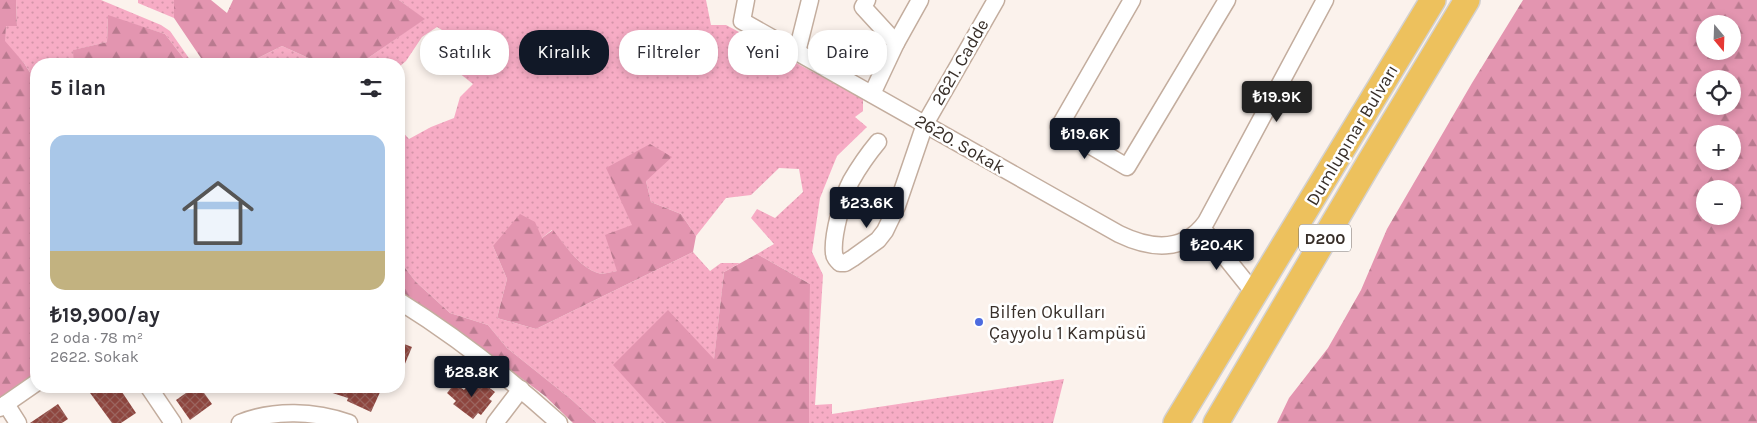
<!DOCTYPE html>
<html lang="tr">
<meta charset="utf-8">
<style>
:root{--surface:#fff;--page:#f7f7f7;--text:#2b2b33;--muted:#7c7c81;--line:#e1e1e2;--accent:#111827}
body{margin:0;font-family:Karla,sans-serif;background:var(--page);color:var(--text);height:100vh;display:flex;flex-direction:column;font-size:19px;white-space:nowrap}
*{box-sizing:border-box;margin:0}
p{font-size:16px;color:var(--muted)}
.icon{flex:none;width:28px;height:28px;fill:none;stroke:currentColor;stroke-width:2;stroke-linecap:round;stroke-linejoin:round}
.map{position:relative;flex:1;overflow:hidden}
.side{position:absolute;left:30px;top:58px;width:375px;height:335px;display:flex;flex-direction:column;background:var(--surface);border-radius:20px;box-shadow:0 2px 8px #0003}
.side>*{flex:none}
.guide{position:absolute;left:420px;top:30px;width:475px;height:45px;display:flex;gap:10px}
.needle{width:32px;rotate:161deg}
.tools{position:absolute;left:1696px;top:15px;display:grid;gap:10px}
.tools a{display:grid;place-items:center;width:45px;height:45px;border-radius:50%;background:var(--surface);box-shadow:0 2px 8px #0003;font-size:25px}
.price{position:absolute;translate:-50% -42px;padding:0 11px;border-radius:5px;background:var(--accent);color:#fff;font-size:16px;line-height:32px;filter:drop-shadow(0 1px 2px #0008)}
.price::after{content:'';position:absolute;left:50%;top:30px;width:15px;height:11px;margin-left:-8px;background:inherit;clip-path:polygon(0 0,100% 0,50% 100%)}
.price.on{background:#222;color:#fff}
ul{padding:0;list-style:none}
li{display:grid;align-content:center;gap:10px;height:265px;padding:0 20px}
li+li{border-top:1px solid var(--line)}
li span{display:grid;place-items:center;height:155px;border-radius:15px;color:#555}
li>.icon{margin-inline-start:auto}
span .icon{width:90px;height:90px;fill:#fffc;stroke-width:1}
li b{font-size:21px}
h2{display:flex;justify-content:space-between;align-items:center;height:60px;padding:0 20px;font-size:21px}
.chip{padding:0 18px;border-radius:20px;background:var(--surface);box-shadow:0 2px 8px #0003;font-size:18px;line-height:45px}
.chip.on{background:var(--accent);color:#fff}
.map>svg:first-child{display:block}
.grass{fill:url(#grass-dots)}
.forest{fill:url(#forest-firs);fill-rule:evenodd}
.building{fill:url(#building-cross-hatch)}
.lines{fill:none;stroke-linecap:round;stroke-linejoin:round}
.minor-casing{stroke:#c3ad9e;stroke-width:19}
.highway-casing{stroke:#d3d1d0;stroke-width:28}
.minor{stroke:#fff;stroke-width:16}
.highway{stroke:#edc15d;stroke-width:25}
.poi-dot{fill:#4d6bdf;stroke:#fff;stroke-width:2}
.labels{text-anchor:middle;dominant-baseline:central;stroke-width:5;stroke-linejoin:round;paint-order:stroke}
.shield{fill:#fff;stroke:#746d69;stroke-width:1}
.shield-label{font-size:16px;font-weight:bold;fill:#382f29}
.street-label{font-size:18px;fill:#382f29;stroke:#fff}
.poi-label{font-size:18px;fill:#382f29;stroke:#fff;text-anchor:start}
</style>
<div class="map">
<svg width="1757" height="423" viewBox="0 0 1757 423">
<defs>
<pattern id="grass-dots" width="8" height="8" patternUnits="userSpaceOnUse" patternTransform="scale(1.25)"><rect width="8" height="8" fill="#f7acc5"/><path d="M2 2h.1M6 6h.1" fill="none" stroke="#d494a9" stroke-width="1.8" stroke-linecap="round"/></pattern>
<pattern id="forest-firs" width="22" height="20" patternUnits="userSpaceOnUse" patternTransform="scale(1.25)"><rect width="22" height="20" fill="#e395b0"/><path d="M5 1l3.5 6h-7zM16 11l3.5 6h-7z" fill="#b97a8f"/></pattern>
<pattern id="building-cross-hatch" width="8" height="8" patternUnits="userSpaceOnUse" patternTransform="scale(1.25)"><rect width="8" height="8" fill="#8e463f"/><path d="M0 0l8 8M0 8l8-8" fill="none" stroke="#9b655f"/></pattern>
</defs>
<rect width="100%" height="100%" fill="#fbf2ec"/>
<g class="grass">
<path d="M16,0H101L161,25L170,31L193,64H188L165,34L108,16L107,42L74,50V64H36V82L24,63L4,42L6,26H17Z"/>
<path d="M138,0H174V18L138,3Z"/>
<path d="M399,0H706L711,25H726L863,99V111L855,117L867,127L837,156L820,198L812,252L823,275L815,405L832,404V414L1064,379L1053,423H809L810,284L757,254L774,244L751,218L757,209L775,218L803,192L799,169L779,168L751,195L726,198L696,236L681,214L651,202L646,181L650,144L632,225L617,271C612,272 603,275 598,273C579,267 565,245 552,230L542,238L493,246L507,279L497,318L536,329L693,252L710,271L721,263H740L724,272L714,360L664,419L666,423H597L572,400L507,348L488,325L450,313L416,282L399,260V128L409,139L431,127L454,118L460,97L473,84L454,69L451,59L468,46L437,27L422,37L406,61L399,67V64H339L368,58L424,19Z"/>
<path d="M282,46L322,64H246Z"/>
</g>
<g class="forest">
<path d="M0,0H16L17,26H6L5,41L24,63L36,82V374L0,399Z"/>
<path d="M174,0H211L227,13L233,0H399L425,19L368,58L339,64H322L282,46L246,64H205L174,18Z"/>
<path d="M1523,0H1757V423H1277L1289,398L1328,348L1361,290L1387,229L1472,83ZM1705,24H1732V51H1705ZM1705,79H1732V106H1705ZM1705,134H1732V161H1705ZM1705,189H1732V216H1705Z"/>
<path d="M108,15L165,34L188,64H74L73,50L107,42Z"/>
<path d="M650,144L672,157L646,181L651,202L681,214L696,236L693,252L536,329L497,318L507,279L493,246L520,214L535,222L542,238L553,230C565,245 579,267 598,273C603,275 611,272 617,271L605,235L632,225L606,168Z"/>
<path d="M757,254L810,284L809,423H666L613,365L668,310L714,359L724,272Z"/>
<path d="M399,260L416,282L450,313L488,325L507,348L572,400L597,423H573L545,396L438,316L399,294Z"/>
</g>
<g class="building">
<path d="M399,342L412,347L399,378Z"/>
<path d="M475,377L495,392L489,399L492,401L481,415L478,413L473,419L453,404L456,401L447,393L455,383L464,390Z"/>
<path d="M85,386H118L136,413L121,423H112Z"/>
<path d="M196,386H199L212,404L190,420L176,400Z"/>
<path d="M320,386H372L381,390L371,412L347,401L348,398L320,389Z"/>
<path d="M58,404L68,419L62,423H30Z"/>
</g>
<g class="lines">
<defs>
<g id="minor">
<path d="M746,0L742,21L1119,234C1150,249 1184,253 1206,222L1325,0"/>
<path d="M867,0L863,7L896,43L872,94"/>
<path d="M1132,0L1059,127L1127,167L1227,0"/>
<path d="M896,43L920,0"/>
<path d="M797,52L810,0"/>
<path d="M878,142C868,154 859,167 851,181C843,196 832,236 834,253C834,257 837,260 840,263H845L853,258L878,240L885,231L897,206L925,124L996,0"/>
<path d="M1202,228L1255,294"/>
<path d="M399,301C457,337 509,378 559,423"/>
<path d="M148,386L173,423"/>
<path d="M6,404L18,423"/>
<path d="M0,408L36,383"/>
<path d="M240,423C274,409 315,411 349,423"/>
<path d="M495,423L521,389"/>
</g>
<g id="highway">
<path d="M1176,423L1433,0"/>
<path d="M1216,423L1369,163L1467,0"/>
</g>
</defs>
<use href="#minor" class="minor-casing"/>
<use href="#highway" class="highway-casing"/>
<use href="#minor" class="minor"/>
<use href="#highway" class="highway"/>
</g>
<circle class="poi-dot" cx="979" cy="322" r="5"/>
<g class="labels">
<rect class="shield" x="1299" y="224.5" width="52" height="27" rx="4"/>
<g class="shield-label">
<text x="1325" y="238">D200</text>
</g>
<g class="street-label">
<text transform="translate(960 62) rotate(-60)">2621. Cadde</text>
<text transform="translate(1352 135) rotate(-59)">Dumlupınar Bulvarı</text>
<text transform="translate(960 144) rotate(30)">2620. Sokak</text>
</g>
<g class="poi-label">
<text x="989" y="312">Bilfen Okulları<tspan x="989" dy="21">Çayyolu 1 Kampüsü</tspan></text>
</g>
</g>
</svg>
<div class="tools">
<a><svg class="needle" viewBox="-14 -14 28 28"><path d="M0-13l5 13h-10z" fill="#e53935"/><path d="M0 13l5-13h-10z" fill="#7c7c81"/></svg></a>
<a><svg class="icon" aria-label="locate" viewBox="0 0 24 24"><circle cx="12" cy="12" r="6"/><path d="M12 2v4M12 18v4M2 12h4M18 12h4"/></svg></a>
<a>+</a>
<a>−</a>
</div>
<b class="price on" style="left:1277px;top:123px">₺19.9K</b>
<b class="price" style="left:1085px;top:160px">₺19.6K</b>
<b class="price" style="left:867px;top:229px">₺23.6K</b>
<b class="price" style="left:1217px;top:271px">₺20.4K</b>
<b class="price" style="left:472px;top:398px">₺28.8K</b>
<div class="guide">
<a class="chip">Satılık</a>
<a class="chip on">Kiralık</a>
<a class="chip">Filtreler</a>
<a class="chip">Yeni</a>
<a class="chip">Daire</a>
</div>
<section class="side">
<h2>5 ilan<svg class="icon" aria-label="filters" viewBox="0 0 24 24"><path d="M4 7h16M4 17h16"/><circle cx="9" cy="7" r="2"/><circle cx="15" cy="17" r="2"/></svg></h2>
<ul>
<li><span style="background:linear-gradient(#a9c7e8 75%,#c2b280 0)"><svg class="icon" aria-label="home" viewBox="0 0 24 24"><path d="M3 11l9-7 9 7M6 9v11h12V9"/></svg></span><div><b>₺19,900/ay</b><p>2 oda · 78 m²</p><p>2622. Sokak</p></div></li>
</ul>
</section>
</div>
